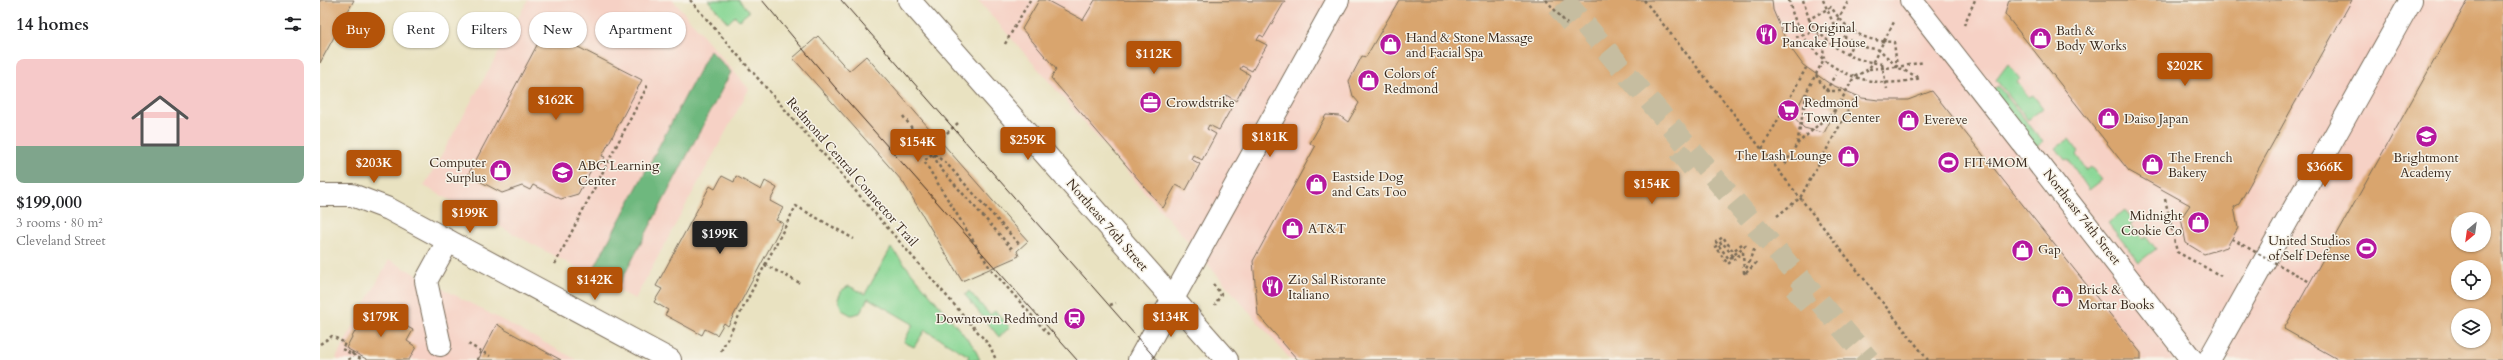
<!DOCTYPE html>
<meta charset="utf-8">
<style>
:root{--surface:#fff;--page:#f2f2f2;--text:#202124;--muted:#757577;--line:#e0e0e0;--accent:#b45309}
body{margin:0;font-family:Cardo,serif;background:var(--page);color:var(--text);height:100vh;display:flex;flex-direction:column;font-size:15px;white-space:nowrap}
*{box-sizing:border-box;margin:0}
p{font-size:13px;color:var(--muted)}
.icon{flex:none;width:22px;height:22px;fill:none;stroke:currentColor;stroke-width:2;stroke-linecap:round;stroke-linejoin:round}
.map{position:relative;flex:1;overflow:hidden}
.panel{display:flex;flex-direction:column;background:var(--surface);width:320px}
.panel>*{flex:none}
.guide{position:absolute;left:12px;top:12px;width:380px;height:36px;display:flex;gap:8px}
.needle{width:26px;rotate:209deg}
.controls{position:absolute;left:2131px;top:212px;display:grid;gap:8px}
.controls a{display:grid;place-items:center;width:40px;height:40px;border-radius:50%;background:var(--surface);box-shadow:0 1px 3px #0004;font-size:20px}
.price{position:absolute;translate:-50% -34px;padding:0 9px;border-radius:4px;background:var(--accent);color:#fff;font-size:13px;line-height:26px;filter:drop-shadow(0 1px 2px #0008)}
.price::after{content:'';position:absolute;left:50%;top:24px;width:12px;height:9px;margin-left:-6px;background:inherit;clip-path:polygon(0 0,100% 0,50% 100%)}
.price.selected{background:#222;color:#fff}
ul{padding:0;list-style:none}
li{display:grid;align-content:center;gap:8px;height:212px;padding:0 16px}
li+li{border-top:1px solid var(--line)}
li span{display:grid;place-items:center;height:124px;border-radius:8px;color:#555}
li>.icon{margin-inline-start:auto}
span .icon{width:72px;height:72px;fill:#fffc;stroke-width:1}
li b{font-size:17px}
h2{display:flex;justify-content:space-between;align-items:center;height:48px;padding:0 16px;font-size:17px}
.pill{padding:0 14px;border-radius:18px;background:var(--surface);box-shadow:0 1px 3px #0004;font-size:14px;line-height:36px}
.pill.selected{background:var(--accent);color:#fff}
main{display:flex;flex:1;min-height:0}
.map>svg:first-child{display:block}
.built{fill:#f6d1c5;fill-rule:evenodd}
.green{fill:#89d795;stroke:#62805a}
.forest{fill:#6eb87e;stroke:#54714e}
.building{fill:#d9a56e;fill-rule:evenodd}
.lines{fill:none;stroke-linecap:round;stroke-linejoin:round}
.minor-tunnel{stroke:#c6bda0;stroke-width:22;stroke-dasharray:22 11;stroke-linecap:butt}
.minor-casing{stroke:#786a57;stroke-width:24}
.major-casing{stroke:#786a57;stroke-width:24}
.path{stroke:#786a57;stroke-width:2.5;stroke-dasharray:3 3;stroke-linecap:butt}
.minor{stroke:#fff;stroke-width:22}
.major{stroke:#fff;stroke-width:22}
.tram{stroke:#3b2a1e;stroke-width:1}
.path-bridge{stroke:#786a57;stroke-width:2.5;stroke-dasharray:3 3;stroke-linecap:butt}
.labels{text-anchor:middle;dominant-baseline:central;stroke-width:3;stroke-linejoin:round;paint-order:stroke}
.poi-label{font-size:13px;fill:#3b2a1e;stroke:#f7f3e8;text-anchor:start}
.street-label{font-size:13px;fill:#3b2a1e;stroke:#f7f3e8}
</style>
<main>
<section class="panel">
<h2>14 homes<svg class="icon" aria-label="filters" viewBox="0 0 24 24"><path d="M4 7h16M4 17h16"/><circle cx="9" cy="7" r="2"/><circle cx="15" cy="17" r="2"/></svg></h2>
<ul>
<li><span style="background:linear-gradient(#f6c9c9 70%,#7fa58c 0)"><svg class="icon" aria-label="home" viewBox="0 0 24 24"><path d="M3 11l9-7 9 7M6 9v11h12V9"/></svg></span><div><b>$199,000</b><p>3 rooms · 80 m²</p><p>Cleveland Street</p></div></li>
</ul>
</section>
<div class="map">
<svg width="2183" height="360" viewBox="0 0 2183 360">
<rect width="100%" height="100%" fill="#f7f3e8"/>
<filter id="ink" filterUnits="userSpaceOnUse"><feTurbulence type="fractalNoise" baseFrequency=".025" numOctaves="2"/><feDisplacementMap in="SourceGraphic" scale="8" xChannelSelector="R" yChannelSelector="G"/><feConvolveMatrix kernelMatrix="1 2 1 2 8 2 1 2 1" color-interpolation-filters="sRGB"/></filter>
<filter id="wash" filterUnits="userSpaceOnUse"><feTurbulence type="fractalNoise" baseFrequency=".012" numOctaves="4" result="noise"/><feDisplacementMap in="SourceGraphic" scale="16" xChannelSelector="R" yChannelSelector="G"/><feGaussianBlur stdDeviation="0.9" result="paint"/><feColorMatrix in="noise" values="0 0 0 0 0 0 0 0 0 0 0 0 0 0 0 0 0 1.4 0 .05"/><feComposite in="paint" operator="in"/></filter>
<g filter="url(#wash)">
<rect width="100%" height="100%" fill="#e9e2c1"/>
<g class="built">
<path d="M208,0H353L429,89L315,299L104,186Z"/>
<path d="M658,0H2183V360H971ZM2138,219H2164V245H2138ZM2138,267H2164V293H2138ZM2138,315H2164V341H2138Z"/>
<path d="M69,260L257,360H18L16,358Z"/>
</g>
<g class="green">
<path d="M388,0H419L429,12L419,20L415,16L408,23Z"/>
<path d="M1688,64L1700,79L1697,82L1709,97L1713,95L1723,108L1708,120L1676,80Z"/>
<path d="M1678,86L1723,142L1715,148L1670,92Z"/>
<path d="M1749,139L1759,152L1756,155L1767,170L1771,167L1782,180L1769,190L1748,159L1745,160L1736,148Z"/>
<path d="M1805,210L1814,221L1810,224L1823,239L1827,237L1836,249L1819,262L1788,223Z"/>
<path d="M571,248L654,347L660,360H647L649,356L605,330L594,347L584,342L593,324L548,298L540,313L531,315L522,310L518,299L522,290L529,286L545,294Z"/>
<path d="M649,291L670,315L675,311L690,327L679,337L645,295Z"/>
</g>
<path class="forest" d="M390,50L411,72L300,283L273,270Z"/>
<g id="blocks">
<g class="building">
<path d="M0,0H34L0,63Z"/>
<path d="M719,0H726L763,20L775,0L965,1L944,37L940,35L937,40L947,45L932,71L922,66L920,69L930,75L916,101L906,95L904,99L913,105L899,130L889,125L887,129L896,134L882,160L873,155L871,159L880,164L866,190L856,185L843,208L731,78L736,69L702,29Z"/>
<path d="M1079,0H1452L1453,10L1467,43L1483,65L1510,84L1542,98L1559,100H1588L1612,91L1821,353V360H978L938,315L933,261L995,147L990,143L1006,115L1020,116L1028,122L1039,103L1033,96L1029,81L1042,56L1046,57ZM1485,93L1516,110L1504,133L1484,128L1473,116Z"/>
<path d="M1689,0H2032L1919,204L1914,207L1918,228L1907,247L1884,254L1866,243L1861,218L1870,205L1809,171L1685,14Z"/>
<path d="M2148,0H2183V360H2019L1964,329ZM2138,219H2164V245H2138ZM2138,267H2164V293H2138ZM2138,315H2164V341H2138Z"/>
<path d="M225,30L322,80L282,156L285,157L281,164L276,161L258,194L241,199L213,185L210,190L202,186L182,193L148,175Z"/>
<path d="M498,36L529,71L546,56L708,241L697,251L699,256L642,281L583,182L473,58Z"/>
<path d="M402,176L414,182L416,176L441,190L445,181L457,188L450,201L463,208L456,220L463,223L408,326L404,323L397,335L385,329L382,335L345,315L348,310L334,302L342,289L336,286L390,186L395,189Z"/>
<path d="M49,306L93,330L87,341L96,347L89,360H48L26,348Z"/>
<path d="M177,324L184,329L241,360H158Z"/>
</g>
</g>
</g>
<g filter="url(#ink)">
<use href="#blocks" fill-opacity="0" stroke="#786a57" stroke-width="1"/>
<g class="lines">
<g class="minor-tunnel">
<path d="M1244,0L1549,360"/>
<path d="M1236,22L1252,9"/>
<path d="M1357,166L1373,153"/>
<path d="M1473,303L1489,290"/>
</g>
<defs>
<g id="minor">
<path d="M589,0L907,360"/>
<path d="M1591,0L1872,360"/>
<path d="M120,345L106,281L128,241"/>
<path d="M819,360L1018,0"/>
<path d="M1889,360L2091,0"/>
</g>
<path id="major" d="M0,195H32L69,209L350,360"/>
</defs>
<use href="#minor" class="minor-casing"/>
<use href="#major" class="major-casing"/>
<g class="path">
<path d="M370,0L670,346L676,360"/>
<path d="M1226,0L1247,24"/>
<path d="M1324,0L1608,360"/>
<path d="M1469,0C1482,62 1540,95 1600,78"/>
<path d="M1483,0L1489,19L1511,7C1528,32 1543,41 1574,42L1577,67L1604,62"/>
<path d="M1503,0L1514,25L1525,37L1544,47L1560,50L1577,67L1600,78"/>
<path d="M1489,19L1503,45"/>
<path d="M1644,25L1655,0"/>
<path d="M1497,31C1521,53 1529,59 1562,64"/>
<path d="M685,44L710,0"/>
<path d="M1527,55L1534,41"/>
<path d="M1549,69L1577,67"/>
<path d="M1496,75L1506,91"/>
<path d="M1506,91H1526"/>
<path d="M1506,91L1515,75"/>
<path d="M583,116L608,150"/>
<path d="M638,123L608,150L627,164L700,245"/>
<path d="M1477,144L1517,108L1534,77L1549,69L1574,22"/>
<path d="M1442,149L1486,68"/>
<path d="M612,154L604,161L670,268L730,336"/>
<path d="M613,155L621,169L694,251"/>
<path d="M1465,164L1477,144L1487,91L1504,59L1503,46L1529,0"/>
<path d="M1845,199L1857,252L1901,276"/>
<path d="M1457,216L1480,198L1536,96"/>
<path d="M1422,244L1413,251L1403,237L1396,242L1409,259L1428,243"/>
<path d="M1423,252L1424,273"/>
<path d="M1413,256L1402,242L1395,247L1408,264L1423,252"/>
<path d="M235,264L329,83"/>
<path d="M445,265L476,206L534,239"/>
<path d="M1426,273L1437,262"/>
<path d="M1424,274L1434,249"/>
<path d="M893,284L901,294L895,305"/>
<path d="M790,305L796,303"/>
<path d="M0,344L12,336L25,343L22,349L43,360"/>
<path d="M148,344L170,356"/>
<path d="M401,351L445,265L480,283"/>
<path d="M29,360L33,352"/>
<path d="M157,360L161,351"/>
</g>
<use href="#minor" class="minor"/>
<use href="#major" class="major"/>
<g class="tram">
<path d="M442,0L514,86L757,360"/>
<path d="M521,0L837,360"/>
</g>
<g class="path-bridge">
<path d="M1476,37L1497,31"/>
<path d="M1562,64L1567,89"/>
<path d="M1912,239L1990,282"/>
</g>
</g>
</g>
<defs>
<symbol id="restaurant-disc" viewBox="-11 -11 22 22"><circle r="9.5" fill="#b5179e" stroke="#f7f3e8"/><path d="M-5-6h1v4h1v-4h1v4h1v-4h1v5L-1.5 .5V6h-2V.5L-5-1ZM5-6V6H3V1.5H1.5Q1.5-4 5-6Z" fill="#fff"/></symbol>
<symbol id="shop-disc" viewBox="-11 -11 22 22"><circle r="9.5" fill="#b5179e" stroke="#f7f3e8"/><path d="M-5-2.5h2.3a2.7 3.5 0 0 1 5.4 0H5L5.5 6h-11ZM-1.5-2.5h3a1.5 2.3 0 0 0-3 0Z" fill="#fff"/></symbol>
<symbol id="office-disc" viewBox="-11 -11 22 22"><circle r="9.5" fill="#b5179e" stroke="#f7f3e8"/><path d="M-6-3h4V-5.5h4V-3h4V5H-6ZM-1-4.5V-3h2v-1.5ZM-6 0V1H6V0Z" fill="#fff"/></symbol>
<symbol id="supermarket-disc" viewBox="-11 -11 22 22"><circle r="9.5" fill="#b5179e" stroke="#f7f3e8"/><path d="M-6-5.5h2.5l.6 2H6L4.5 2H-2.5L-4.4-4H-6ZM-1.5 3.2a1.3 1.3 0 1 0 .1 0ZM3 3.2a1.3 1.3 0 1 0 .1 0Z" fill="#fff"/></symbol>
<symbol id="school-disc" viewBox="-11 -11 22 22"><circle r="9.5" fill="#b5179e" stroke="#f7f3e8"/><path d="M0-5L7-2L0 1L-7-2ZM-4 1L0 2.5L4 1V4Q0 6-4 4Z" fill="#fff"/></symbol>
<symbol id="stadium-disc" viewBox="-11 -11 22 22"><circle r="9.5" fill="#b5179e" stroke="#f7f3e8"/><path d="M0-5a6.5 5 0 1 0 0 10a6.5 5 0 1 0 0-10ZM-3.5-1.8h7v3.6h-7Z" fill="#fff"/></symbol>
<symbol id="station-disc" viewBox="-11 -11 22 22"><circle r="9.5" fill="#b5179e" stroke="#f7f3e8"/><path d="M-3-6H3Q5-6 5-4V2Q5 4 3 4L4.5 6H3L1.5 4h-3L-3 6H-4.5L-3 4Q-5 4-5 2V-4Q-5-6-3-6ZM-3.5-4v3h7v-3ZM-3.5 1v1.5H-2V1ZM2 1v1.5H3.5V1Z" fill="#fff"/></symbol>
</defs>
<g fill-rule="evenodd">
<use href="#restaurant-disc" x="1434" y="22" width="25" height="25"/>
<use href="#shop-disc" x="1708" y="26" width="25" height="25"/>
<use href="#shop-disc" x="1058" y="32" width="25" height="25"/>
<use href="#shop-disc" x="1036" y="68" width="25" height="25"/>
<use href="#office-disc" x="818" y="90" width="25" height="25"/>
<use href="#supermarket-disc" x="1456" y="98" width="25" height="25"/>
<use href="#shop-disc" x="1776" y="106" width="25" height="25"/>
<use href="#shop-disc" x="1576" y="108" width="25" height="25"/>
<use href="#school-disc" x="2094" y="124" width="25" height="25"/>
<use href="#shop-disc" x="1516" y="144" width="25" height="25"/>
<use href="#stadium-disc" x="1616" y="150" width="25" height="25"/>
<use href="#shop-disc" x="1820" y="152" width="25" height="25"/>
<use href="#shop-disc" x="168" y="158" width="25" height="25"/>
<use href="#school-disc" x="230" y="160" width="25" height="25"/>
<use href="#shop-disc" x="984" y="172" width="25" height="25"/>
<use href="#shop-disc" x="1866" y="210" width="25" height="25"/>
<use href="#shop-disc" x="960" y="216" width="25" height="25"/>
<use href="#stadium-disc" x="2034" y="236" width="25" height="25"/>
<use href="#shop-disc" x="1690" y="238" width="25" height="25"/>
<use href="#restaurant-disc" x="940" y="274" width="25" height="25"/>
<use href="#shop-disc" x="1730" y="284" width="25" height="25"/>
<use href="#station-disc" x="742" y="306" width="25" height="25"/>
</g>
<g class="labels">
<g class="poi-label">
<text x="1462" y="28">The Original<tspan x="1462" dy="15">Pancake House</tspan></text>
<text x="1736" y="31">Bath &amp;<tspan x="1736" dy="15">Body Works</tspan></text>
<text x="1086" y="38">Hand &amp; Stone Massage<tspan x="1086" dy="15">and Facial Spa</tspan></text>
<text x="1064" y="74">Colors of<tspan x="1064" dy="15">Redmond</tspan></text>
<text x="846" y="103">Crowdstrike</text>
<text x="1484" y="103">Redmond<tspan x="1484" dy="15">Town Center</tspan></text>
<text x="1804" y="119">Daiso Japan</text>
<text x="1604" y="120">Evereve</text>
<text x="1512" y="156" text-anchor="end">The Lash Lounge</text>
<text x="1848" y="158">The French<tspan x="1848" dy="15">Bakery</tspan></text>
<text x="2106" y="158" text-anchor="middle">Brightmont<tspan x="2106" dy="15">Academy</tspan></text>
<text x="166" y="163" text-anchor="end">Computer<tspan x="166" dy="15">Surplus</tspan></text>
<text x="1644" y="163">FIT4MOM</text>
<text x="258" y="166">ABC Learning<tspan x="258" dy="15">Center</tspan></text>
<text x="1012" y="177">Eastside Dog<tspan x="1012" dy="15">and Cats Too</tspan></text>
<text x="1862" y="216" text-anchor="end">Midnight<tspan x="1862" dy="15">Cookie Co</tspan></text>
<text x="988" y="229">AT&amp;T</text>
<text x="2030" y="241" text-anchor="end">United Studios<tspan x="2030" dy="15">of Self Defense</tspan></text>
<text x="1718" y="250">Gap</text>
<text x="968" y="280">Zio Sal Ristorante<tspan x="968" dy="15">Italiano</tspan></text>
<text x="1758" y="290">Brick &amp;<tspan x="1758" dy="15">Mortar Books</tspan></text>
<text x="738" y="319" text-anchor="end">Downtown Redmond</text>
</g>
<g class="street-label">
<text transform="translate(532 172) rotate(49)">Redmond Central Connector Trail</text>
<text transform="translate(1762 217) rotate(52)">Northeast 74th Street</text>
<text transform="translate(787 225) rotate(49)">Northeast 76th Street</text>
</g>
</g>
</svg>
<div class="controls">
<a><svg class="needle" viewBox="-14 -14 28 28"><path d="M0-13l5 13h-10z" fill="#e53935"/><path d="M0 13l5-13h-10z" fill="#757577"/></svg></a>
<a><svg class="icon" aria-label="locate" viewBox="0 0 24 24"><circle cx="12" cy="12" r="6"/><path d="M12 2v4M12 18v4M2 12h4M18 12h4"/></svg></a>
<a><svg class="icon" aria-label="layers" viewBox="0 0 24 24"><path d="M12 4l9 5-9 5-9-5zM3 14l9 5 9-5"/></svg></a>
</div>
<b class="price" style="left:834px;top:75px">$112K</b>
<b class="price" style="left:1865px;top:87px">$202K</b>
<b class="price" style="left:236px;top:121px">$162K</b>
<b class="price" style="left:950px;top:158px">$181K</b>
<b class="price" style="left:708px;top:161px">$259K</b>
<b class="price" style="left:598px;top:163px">$154K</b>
<b class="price" style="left:54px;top:184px">$203K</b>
<b class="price" style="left:2005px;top:188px">$366K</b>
<b class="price" style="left:1332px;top:205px">$154K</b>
<b class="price" style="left:150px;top:234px">$199K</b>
<b class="price selected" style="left:400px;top:255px">$199K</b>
<b class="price" style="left:275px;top:301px">$142K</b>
<b class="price" style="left:61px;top:338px">$179K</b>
<b class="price" style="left:851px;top:338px">$134K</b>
<div class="guide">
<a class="pill selected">Buy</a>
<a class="pill">Rent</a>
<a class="pill">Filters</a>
<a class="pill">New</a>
<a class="pill">Apartment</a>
</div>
</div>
</main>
